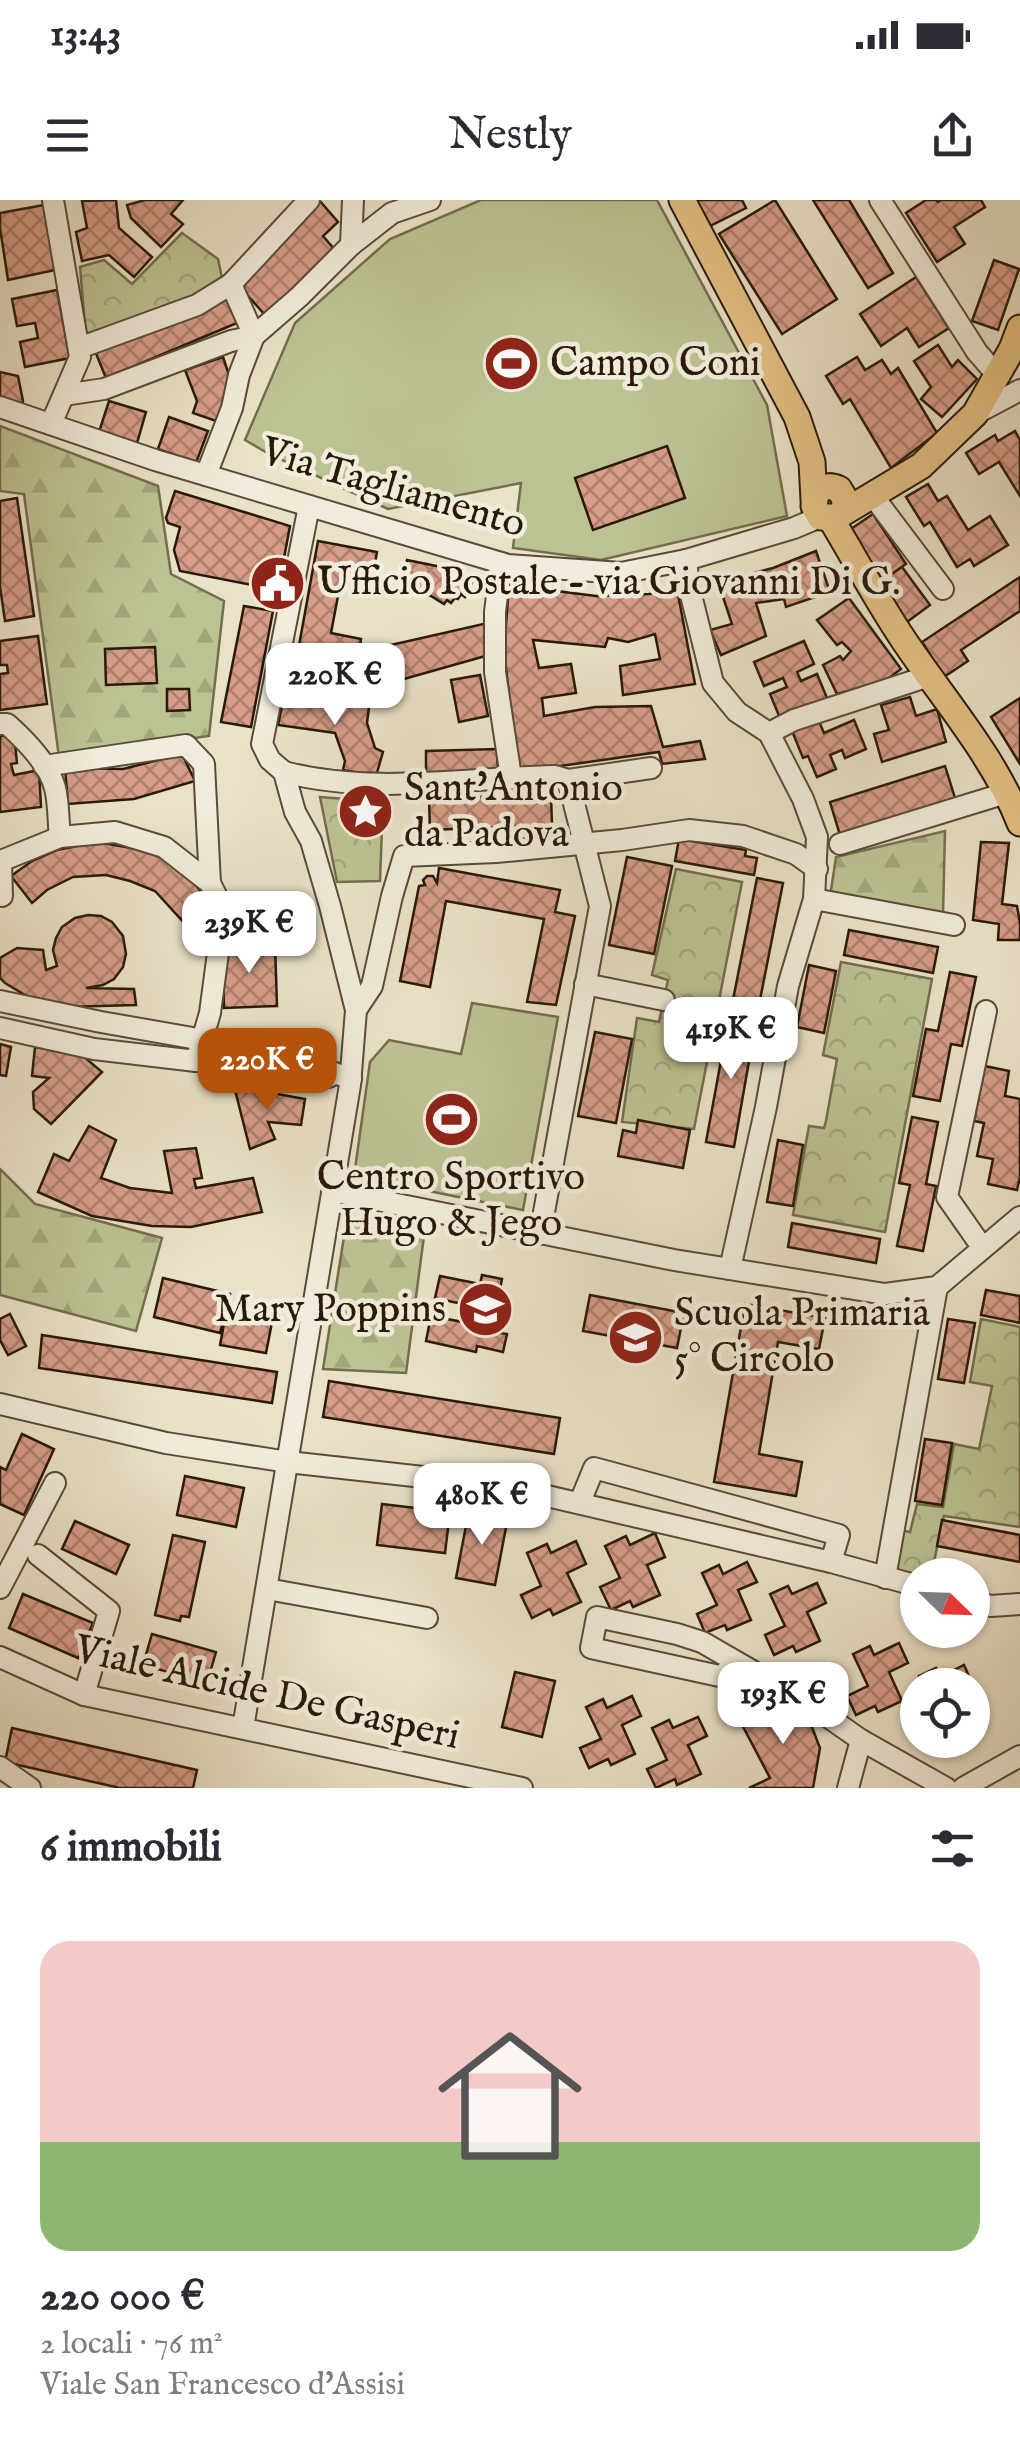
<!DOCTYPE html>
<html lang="it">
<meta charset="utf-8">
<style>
:root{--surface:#fff;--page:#f2f2f3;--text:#2b2b33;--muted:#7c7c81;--line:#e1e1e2;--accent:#b45309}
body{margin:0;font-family:"IM FELL English",serif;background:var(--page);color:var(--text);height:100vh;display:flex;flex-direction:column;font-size:38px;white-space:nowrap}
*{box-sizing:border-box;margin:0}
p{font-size:32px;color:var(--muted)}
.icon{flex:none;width:55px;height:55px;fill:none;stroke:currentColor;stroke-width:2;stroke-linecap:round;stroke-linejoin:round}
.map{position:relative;height:1588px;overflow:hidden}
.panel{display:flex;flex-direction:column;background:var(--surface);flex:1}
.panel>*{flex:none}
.needle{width:65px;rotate:113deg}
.tools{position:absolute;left:900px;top:1358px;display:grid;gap:20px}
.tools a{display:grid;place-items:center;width:90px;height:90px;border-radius:50%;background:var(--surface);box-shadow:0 2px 8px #0004;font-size:50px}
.price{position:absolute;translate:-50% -85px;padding:0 22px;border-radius:20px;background:#fff;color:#222;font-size:32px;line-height:65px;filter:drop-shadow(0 2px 5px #0008)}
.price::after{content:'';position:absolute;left:50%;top:60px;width:30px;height:22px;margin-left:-15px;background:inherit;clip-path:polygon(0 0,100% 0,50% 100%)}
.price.on{background:var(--accent);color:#fff}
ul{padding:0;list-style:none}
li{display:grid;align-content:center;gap:20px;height:530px;padding:0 40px}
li+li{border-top:2px solid var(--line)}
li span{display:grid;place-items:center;height:310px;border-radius:30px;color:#555}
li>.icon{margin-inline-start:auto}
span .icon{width:180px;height:180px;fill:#fffc;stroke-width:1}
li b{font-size:42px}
h2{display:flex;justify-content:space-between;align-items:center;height:120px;padding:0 40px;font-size:42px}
.status{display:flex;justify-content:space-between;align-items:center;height:70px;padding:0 50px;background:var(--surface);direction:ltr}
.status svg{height:28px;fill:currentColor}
header{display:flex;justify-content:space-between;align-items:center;height:130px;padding:0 40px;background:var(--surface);font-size:45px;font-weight:600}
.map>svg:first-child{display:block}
.forest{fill:url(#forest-firs);stroke:#736e4e;stroke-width:2.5}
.park{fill:url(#park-crowns);stroke:#736e4e;stroke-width:2.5}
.pitch{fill:#bdc292;stroke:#736e4e;stroke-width:2.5}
.building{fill:url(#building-cross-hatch);stroke:#291909;stroke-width:2.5}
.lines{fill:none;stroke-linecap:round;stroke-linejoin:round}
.minor-casing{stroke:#594b39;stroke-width:24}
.major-casing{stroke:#291909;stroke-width:29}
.minor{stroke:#f1ecdb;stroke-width:20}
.major{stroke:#e5c184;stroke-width:25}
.labels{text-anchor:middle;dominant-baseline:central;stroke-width:9;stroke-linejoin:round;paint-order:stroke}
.poi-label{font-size:40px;fill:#291909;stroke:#f1ecdb;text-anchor:start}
.street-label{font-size:40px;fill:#291909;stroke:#f1ecdb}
</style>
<div class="status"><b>13:43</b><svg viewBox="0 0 49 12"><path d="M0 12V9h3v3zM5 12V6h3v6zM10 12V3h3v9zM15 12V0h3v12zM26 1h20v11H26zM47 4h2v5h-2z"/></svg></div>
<header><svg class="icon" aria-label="menu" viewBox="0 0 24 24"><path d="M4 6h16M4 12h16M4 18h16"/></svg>Nestly<svg class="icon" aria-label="share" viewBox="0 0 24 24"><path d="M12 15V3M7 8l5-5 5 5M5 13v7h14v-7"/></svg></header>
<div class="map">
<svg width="1020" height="1588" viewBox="0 0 1020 1588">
<defs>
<pattern id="forest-firs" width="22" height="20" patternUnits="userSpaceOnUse" patternTransform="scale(2.5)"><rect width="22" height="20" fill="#bdc292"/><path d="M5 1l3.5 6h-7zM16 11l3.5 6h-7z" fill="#a2a67d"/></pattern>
<pattern id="park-crowns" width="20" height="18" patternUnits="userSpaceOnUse" patternTransform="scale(2.5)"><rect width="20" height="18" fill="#bdc292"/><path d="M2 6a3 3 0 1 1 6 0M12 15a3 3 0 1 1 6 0" fill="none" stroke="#a2a67d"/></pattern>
<pattern id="building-cross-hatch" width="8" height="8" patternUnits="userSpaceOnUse" patternTransform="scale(2.5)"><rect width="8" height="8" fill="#d69d88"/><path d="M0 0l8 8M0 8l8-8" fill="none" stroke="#ae7f6d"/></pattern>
</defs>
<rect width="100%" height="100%" fill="#eae2c8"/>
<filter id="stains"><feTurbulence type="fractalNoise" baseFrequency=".002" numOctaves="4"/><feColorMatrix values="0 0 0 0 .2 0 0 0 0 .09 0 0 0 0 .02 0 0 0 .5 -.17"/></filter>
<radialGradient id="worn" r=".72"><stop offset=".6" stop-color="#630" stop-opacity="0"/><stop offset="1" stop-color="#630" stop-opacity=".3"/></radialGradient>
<g class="forest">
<path d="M0,226L158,286L171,374L224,401L209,536L59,557L24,294L0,291Z"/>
<path d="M945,631L943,715L830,697L836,657Z"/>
<path d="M0,969L35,1004L162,1038L136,1131L0,1095Z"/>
<path d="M346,1024L424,1036L406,1173L323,1169Z"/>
</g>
<g class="park">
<path d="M182,33L218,59L223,83L174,107L86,137L80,67L104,60L132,84Z"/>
<path d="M320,597L383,602L380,681L337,682Z"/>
<path d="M676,669L742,682L694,929L622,922L637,818L659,822L668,780L652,775Z"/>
<path d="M841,762L932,779L885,1032L793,1015L809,926L824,928L826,921L837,859L823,855Z"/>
<path d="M981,1119L1020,1127V1327L944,1316L931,1375H918L917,1377L892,1371L900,1330L910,1332L917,1304L943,1307L954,1244L979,1249L992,1186L970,1182Z"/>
</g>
<g class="pitch">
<path d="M481,0H657L767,205L787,316L601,360L513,348L521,283L388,309L269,254L245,240L295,123L390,39Z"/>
<path d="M472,803L558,817L523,1010L354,976L370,862L389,840L461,854Z"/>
</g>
<g class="building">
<path d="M116,0L119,28L152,57L134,77L109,55L82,61L76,32L87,28L82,1Z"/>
<path d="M145,0H183L171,14L183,24L161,47L131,18L127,5Z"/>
<path d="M319,0L338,22L323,36L335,50L265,115L241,88Z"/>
<path d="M691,0H742L746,8L704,29Z"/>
<path d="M775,0L837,99L782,134L719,34Z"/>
<path d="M813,0H849L893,73L868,88Z"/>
<path d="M926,0H936L938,2L941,0H981L985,7L954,27L965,44L937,62L906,13Z"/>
<path d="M44,5L55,70L8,80L0,28V13Z"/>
<path d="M994,60L1019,69L998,130L972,121Z"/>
<path d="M916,77L949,128L919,147L907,128L881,146L860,114Z"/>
<path d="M57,90L70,158L25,167L20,142L38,138L35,123L17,126L12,99Z"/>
<path d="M233,93L244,120L106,178L95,151Z"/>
<path d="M938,145L952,167L958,160L977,179L942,217L921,199L931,187L914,161Z"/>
<path d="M223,157L231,181L216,221L193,213L197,201L185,170Z"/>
<path d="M857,157L865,170L882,160L891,174L898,168L937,233L891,268L850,199L843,204L826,176Z"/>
<path d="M0,172L18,176L23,201L20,209L0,204Z"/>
<path d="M109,201L146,212L137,243L99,232Z"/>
<path d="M169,217L208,231L196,263L158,249Z"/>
<path d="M1015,231L1020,240V296L999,262L979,274L966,253L995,235L998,241Z"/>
<path d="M667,246L685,298L593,330L575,278Z"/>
<path d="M928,284L938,301L947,296L968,330L990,316L1008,345L974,366L970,359L957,367L930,322L924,326L906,297Z"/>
<path d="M175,291L290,326L278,390L180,371L174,350L180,327L168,323L166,318Z"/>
<path d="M17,298L34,416L5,421L0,387V301Z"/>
<path d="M873,314L906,364L879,383L845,333Z"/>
<path d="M318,341L377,352L371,386L341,380L331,433L361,439L355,473L296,462Z"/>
<path d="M816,351L830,392L786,407L784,399L756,403L766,436L721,455L710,430L732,424L718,382L773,368Z"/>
<path d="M407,360L456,370L473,381L465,397L461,394L458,399L455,398L451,403L447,400L444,404L431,396L401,388Z"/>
<path d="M902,367L930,405L907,422L879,383Z"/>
<path d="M1020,377V411L961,450L968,461L944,477L922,442Z"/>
<path d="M509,385L596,396L649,394L677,389L695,484L623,495L620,466L660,459L655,434L628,442L608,438L605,447L533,440L539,468L571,464L576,493L542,498L544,516L595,507L651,506L663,547L700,541L705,559L662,564L659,552L518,572L504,451Z"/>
<path d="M849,398L901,469L870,492L866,486L837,494L823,465L840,456L843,460L851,451L842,442L837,445L817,420Z"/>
<path d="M244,406L273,411L251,527L221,522Z"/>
<path d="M492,422L489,455L379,486L382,447Z"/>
<path d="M38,436L47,504L0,510V474L8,473L7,465H0V441Z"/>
<path d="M804,441L814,464L797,472L801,481L817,474L827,498L780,518L770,494L787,487L783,478L764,486L754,462Z"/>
<path d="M155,447L157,483L106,485L105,449Z"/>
<path d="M480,475L488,516L459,522L451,480Z"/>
<path d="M167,489H189L190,510L167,511Z"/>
<path d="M285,491L369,507L367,523L375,548L383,552L376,576L343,570L345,561L335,533L278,525Z"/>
<path d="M910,497L916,516L937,509L946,542L882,562L874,534L889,530L881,505Z"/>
<path d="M1020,498V564L991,517Z"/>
<path d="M818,519L824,533L854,520L866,549L845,558L842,550L830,555L836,569L817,577L808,556L803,558L792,531Z"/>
<path d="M14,534L17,563L11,564L14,575L39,570L41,607L0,612V536Z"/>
<path d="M497,549L498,573L426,575V551Z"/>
<path d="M182,554L195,581L134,599L68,604L65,568L123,569Z"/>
<path d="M945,566L955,598L840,635L830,602Z"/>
<path d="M551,594L552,625L430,630L429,599Z"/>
<path d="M679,639L746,650L745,656L757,658L754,675L675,661Z"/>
<path d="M97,642L143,650L168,660L190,678L218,713L187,726L155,691L130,681L106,675L73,677L47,690L32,703L11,676L32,661L57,650Z"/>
<path d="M981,642L1009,643L1002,704L1017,706L1020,723V740H998L999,724L973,720Z"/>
<path d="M627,657L672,666L654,754L609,745Z"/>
<path d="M439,668L560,690L555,712L575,716L556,805L527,802L544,719L446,701L430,787L400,781L419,686L425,685L423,680L427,676H433L437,683Z"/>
<path d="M757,678L783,683L758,810L732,805Z"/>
<path d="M88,715L101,716L112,722L123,736L126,754L123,767L114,779L103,785L86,788L134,789L136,805L63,807L30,798L5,783L0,778V758L17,748L43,750L46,770L57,766L53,750L56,738L62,727L75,718Z"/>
<path d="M849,730L938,747L933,773L844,755Z"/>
<path d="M275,743L277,806L224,808L222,745Z"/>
<path d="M809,765L836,771L824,833L797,827Z"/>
<path d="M950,772L976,777L962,846L951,844L940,901L913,896L926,829L938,831Z"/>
<path d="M729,817L756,821L734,947L706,942Z"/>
<path d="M595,832L632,839L616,923L578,916Z"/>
<path d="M0,844L11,847L6,876L0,875Z"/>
<path d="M35,847L83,856L102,872L51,924L34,909L33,892L49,878L32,876Z"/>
<path d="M985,866L1009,871L1005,896L1020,899V977L1017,990L988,984L993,959L977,956L984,923L974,921Z"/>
<path d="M234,886L305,899L301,925L268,922L275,939L250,949Z"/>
<path d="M912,917L938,922L926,984L936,986L923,1051L897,1046L910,985L899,983Z"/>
<path d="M638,920L690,930L683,968L618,956L623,930L636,933Z"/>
<path d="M89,926L116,940L101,978L130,988L172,993L164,951L196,948L202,978L194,979L196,988L253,978L262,1012L191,1027L152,1026L92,1016L38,992L54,954L69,961Z"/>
<path d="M778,940L803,945L793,1006L767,1002Z"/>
<path d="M792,1023L880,1039L876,1063L788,1047Z"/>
<path d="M482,1075L502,1079L498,1098L507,1100L500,1133L507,1134L503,1152L477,1146L476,1152L426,1141L431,1116L463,1122L467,1105L435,1098L440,1076L480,1084Z"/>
<path d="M163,1078L230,1094L220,1133L154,1117Z"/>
<path d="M986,1090L1020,1096V1123L981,1115Z"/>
<path d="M590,1095L684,1113L677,1148L583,1131Z"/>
<path d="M228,1103L274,1112L266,1153L220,1145Z"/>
<path d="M745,1104L825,1118L819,1149L778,1142L759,1254L802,1262L796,1296L714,1282Z"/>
<path d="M10,1114L26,1146L8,1155L0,1140V1119Z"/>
<path d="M948,1119L975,1123L964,1183L938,1179Z"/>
<path d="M42,1135L277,1172L272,1203L39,1168Z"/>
<path d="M329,1181L560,1218L554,1254L323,1217Z"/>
<path d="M22,1234L54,1249L24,1315L0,1304V1267L6,1270Z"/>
<path d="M925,1239L952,1243L942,1305L915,1301Z"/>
<path d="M185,1276L244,1288L236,1327L177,1315Z"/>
<path d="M382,1304L450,1312L445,1353L377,1345Z"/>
<path d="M469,1310L508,1317L495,1385L456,1378Z"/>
<path d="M942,1320L1020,1335V1362L937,1346Z"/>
<path d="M75,1321L129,1345L116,1374L62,1349Z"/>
<path d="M655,1333L665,1357L647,1365L660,1395L633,1407L630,1401L611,1410L600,1387L620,1378L605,1346L626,1336L630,1345Z"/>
<path d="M173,1335L205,1342L189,1417L181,1416L180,1421L155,1415Z"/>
<path d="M576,1341L586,1364L567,1373L581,1402L553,1415L550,1409L532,1418L521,1395L541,1386L527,1353L547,1344L551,1353Z"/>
<path d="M747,1362L757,1382L738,1390L751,1420L727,1430L725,1425L705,1433L697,1414L717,1405L702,1373L719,1365L723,1374Z"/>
<path d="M817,1383L826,1403L807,1412L820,1441L796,1452L793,1446L774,1455L765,1435L785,1426L770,1394L788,1386L792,1394Z"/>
<path d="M23,1394L93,1423L78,1458L9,1428Z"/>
<path d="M152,1434L216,1452L207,1483L143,1465Z"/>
<path d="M899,1443L908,1463L889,1472L902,1501L878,1512L875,1506L856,1515L847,1496L868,1486L853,1454L870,1446L874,1455Z"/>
<path d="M964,1465L973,1485H924L919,1476L936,1468L940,1477Z"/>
<path d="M515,1472L555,1481L542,1537L502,1527Z"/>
<path d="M632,1496L641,1516L622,1525L635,1554L611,1565L608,1559L589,1568L580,1548L601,1539L586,1507L603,1499L607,1508Z"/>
<path d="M770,1503L812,1527L820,1548L813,1588H749L770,1578L738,1517Z"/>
<path d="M698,1517L707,1536L688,1545L701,1574L677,1585L675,1579L656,1588L647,1569L667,1560L652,1528L669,1520L673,1528Z"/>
<path d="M12,1528L197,1570L193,1588H120L5,1562Z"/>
</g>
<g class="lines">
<defs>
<g id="minor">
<path d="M880,0L977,152L997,175"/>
<path d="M351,45L353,0"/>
<path d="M231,84L254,136"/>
<path d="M79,148L197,105L231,84L309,0"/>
<path d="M64,195L104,189L231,141L254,136L299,97L351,45L392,13L430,0"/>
<path d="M0,207L155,260L508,365L621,373L686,360L794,328L820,317"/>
<path d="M975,214L1020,190"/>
<path d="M51,224L80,157L53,0"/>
<path d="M206,275L232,208L239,175L254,136"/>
<path d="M873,296L943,389"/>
<path d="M686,360L689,387L713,483L737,512L769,533L803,599L817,637L814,699L788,786L766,907L730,1069"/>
<path d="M501,363L495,412V472L511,577"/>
<path d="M0,524H7C25,540 49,564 55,588C59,603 58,621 60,637"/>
<path d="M769,533L794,520L929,476"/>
<path d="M44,566L186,545L204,564L210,683"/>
<path d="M284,572C372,595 466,578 555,576L568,580L600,706L540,1034"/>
<path d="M568,580L651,568"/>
<path d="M840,644L1006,593"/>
<path d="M2,696L1,661L60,637L115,632L164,647L210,683L222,707L221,730L210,813L196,861"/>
<path d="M814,699L954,725"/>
<path d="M585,784L664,800"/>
<path d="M0,801L101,822L266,851L300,860L351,879"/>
<path d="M356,810L372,786L392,696L404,656L496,652L622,640L689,630L743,636L796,654L817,669"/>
<path d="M0,828L94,849L196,861L241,864L301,875L329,877"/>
<path d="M332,991L674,1060L885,1094L937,1087L1020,1017"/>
<path d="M982,1047L947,997L986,811"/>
<path d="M0,1204L166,1243L288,1262L504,1286L831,1362L918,1386"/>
<path d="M580,1302L594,1268L839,1335L831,1362"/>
<path d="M38,1355L109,1411L84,1495"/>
<path d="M885,1378L937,1087"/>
<path d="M0,1388L55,1283"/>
<path d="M267,1389L427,1418"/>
<path d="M972,1401L991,1406L1020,1404"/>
<path d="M0,1457L84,1495L522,1588"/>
<path d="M733,1460L724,1477L591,1448L597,1417L677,1434L702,1442L808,1503L861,1540L946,1588"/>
<path d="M243,1528L350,885L356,810L330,706L311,641L295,612L284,572L270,560L262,544L309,306"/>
<path d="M0,1567L30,1588"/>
<path d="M848,1588L861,1540"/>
<path d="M963,1588L1020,1556"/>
</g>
<g id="major">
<path d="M682,0L797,217L812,262L814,300"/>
<path d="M843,311L846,301L839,289C830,285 823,286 816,293L814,306L820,317H836L921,266L975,214L1012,149L1020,128"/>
<path d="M831,319C855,359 877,400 903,439C943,499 994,556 1020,623"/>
</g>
</defs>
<use href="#minor" class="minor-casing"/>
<use href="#major" class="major-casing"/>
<use href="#minor" class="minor"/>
<use href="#major" class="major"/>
</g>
<defs>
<symbol id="stadium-disc" viewBox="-11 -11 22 22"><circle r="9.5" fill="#8f2418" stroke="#f1ecdb"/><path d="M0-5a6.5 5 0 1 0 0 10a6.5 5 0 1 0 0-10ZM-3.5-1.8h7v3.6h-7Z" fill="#fff"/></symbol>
<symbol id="civic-disc" viewBox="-11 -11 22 22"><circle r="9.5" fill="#8f2418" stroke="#f1ecdb"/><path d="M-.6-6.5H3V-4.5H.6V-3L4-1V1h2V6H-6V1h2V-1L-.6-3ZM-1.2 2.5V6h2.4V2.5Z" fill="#fff"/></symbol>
<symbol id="sight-disc" viewBox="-11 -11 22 22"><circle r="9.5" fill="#8f2418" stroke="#f1ecdb"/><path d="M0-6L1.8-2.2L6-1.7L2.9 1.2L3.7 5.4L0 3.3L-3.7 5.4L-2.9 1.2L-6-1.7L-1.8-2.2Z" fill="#fff"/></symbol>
<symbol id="school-disc" viewBox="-11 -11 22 22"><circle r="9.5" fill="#8f2418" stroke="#f1ecdb"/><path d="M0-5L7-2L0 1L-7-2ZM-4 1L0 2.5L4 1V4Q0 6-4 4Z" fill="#fff"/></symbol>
</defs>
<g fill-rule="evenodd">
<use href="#stadium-disc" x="480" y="132" width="63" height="63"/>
<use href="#civic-disc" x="246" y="352" width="63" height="63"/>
<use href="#sight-disc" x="334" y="580" width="63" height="63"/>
<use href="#stadium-disc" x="420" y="888" width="63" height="63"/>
<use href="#school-disc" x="454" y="1078" width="63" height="63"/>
<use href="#school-disc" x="604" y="1106" width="63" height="63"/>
</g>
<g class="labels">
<g class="poi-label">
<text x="550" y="164">Campo Coni</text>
<text x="317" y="383">Ufficio Postale - via Giovanni Di G.</text>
<text x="404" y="589">Sant'Antonio<tspan x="404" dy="46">da Padova</tspan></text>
<text x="451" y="978" text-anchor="middle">Centro Sportivo<tspan x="451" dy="46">Hugo &amp; Jego</tspan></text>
<text x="446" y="1110" text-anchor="end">Mary Poppins</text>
<text x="674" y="1114">Scuola Primaria<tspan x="674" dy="46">5° Circolo</tspan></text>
</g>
<g class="street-label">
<text transform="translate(393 289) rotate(16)">Via Tagliamento</text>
<text transform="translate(267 1494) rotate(13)">Viale Alcide De Gasperi</text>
</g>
</g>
<rect width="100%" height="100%" filter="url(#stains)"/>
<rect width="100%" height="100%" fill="url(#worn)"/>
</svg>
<div class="tools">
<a><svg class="needle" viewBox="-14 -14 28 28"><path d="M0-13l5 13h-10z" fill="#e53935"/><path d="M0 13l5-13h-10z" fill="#7c7c81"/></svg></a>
<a><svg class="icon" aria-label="locate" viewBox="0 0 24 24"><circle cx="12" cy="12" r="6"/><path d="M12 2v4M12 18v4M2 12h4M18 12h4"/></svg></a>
</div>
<b class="price" style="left:335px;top:528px">220K €</b>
<b class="price" style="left:249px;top:776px">239K €</b>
<b class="price" style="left:731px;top:882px">419K €</b>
<b class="price on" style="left:267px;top:913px">220K €</b>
<b class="price" style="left:482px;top:1348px">480K €</b>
<b class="price" style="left:783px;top:1547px">193K €</b>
</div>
<section class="panel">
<h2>6 immobili<svg class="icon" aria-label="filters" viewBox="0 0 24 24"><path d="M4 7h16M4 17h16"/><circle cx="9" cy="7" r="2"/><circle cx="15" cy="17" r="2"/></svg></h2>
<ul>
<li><span style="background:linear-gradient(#f6c9c9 65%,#8fb573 0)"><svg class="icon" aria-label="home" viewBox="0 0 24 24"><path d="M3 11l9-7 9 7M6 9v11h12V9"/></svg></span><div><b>220 000 €</b><p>2 locali · 76 m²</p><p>Viale San Francesco d'Assisi</p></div></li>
</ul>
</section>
